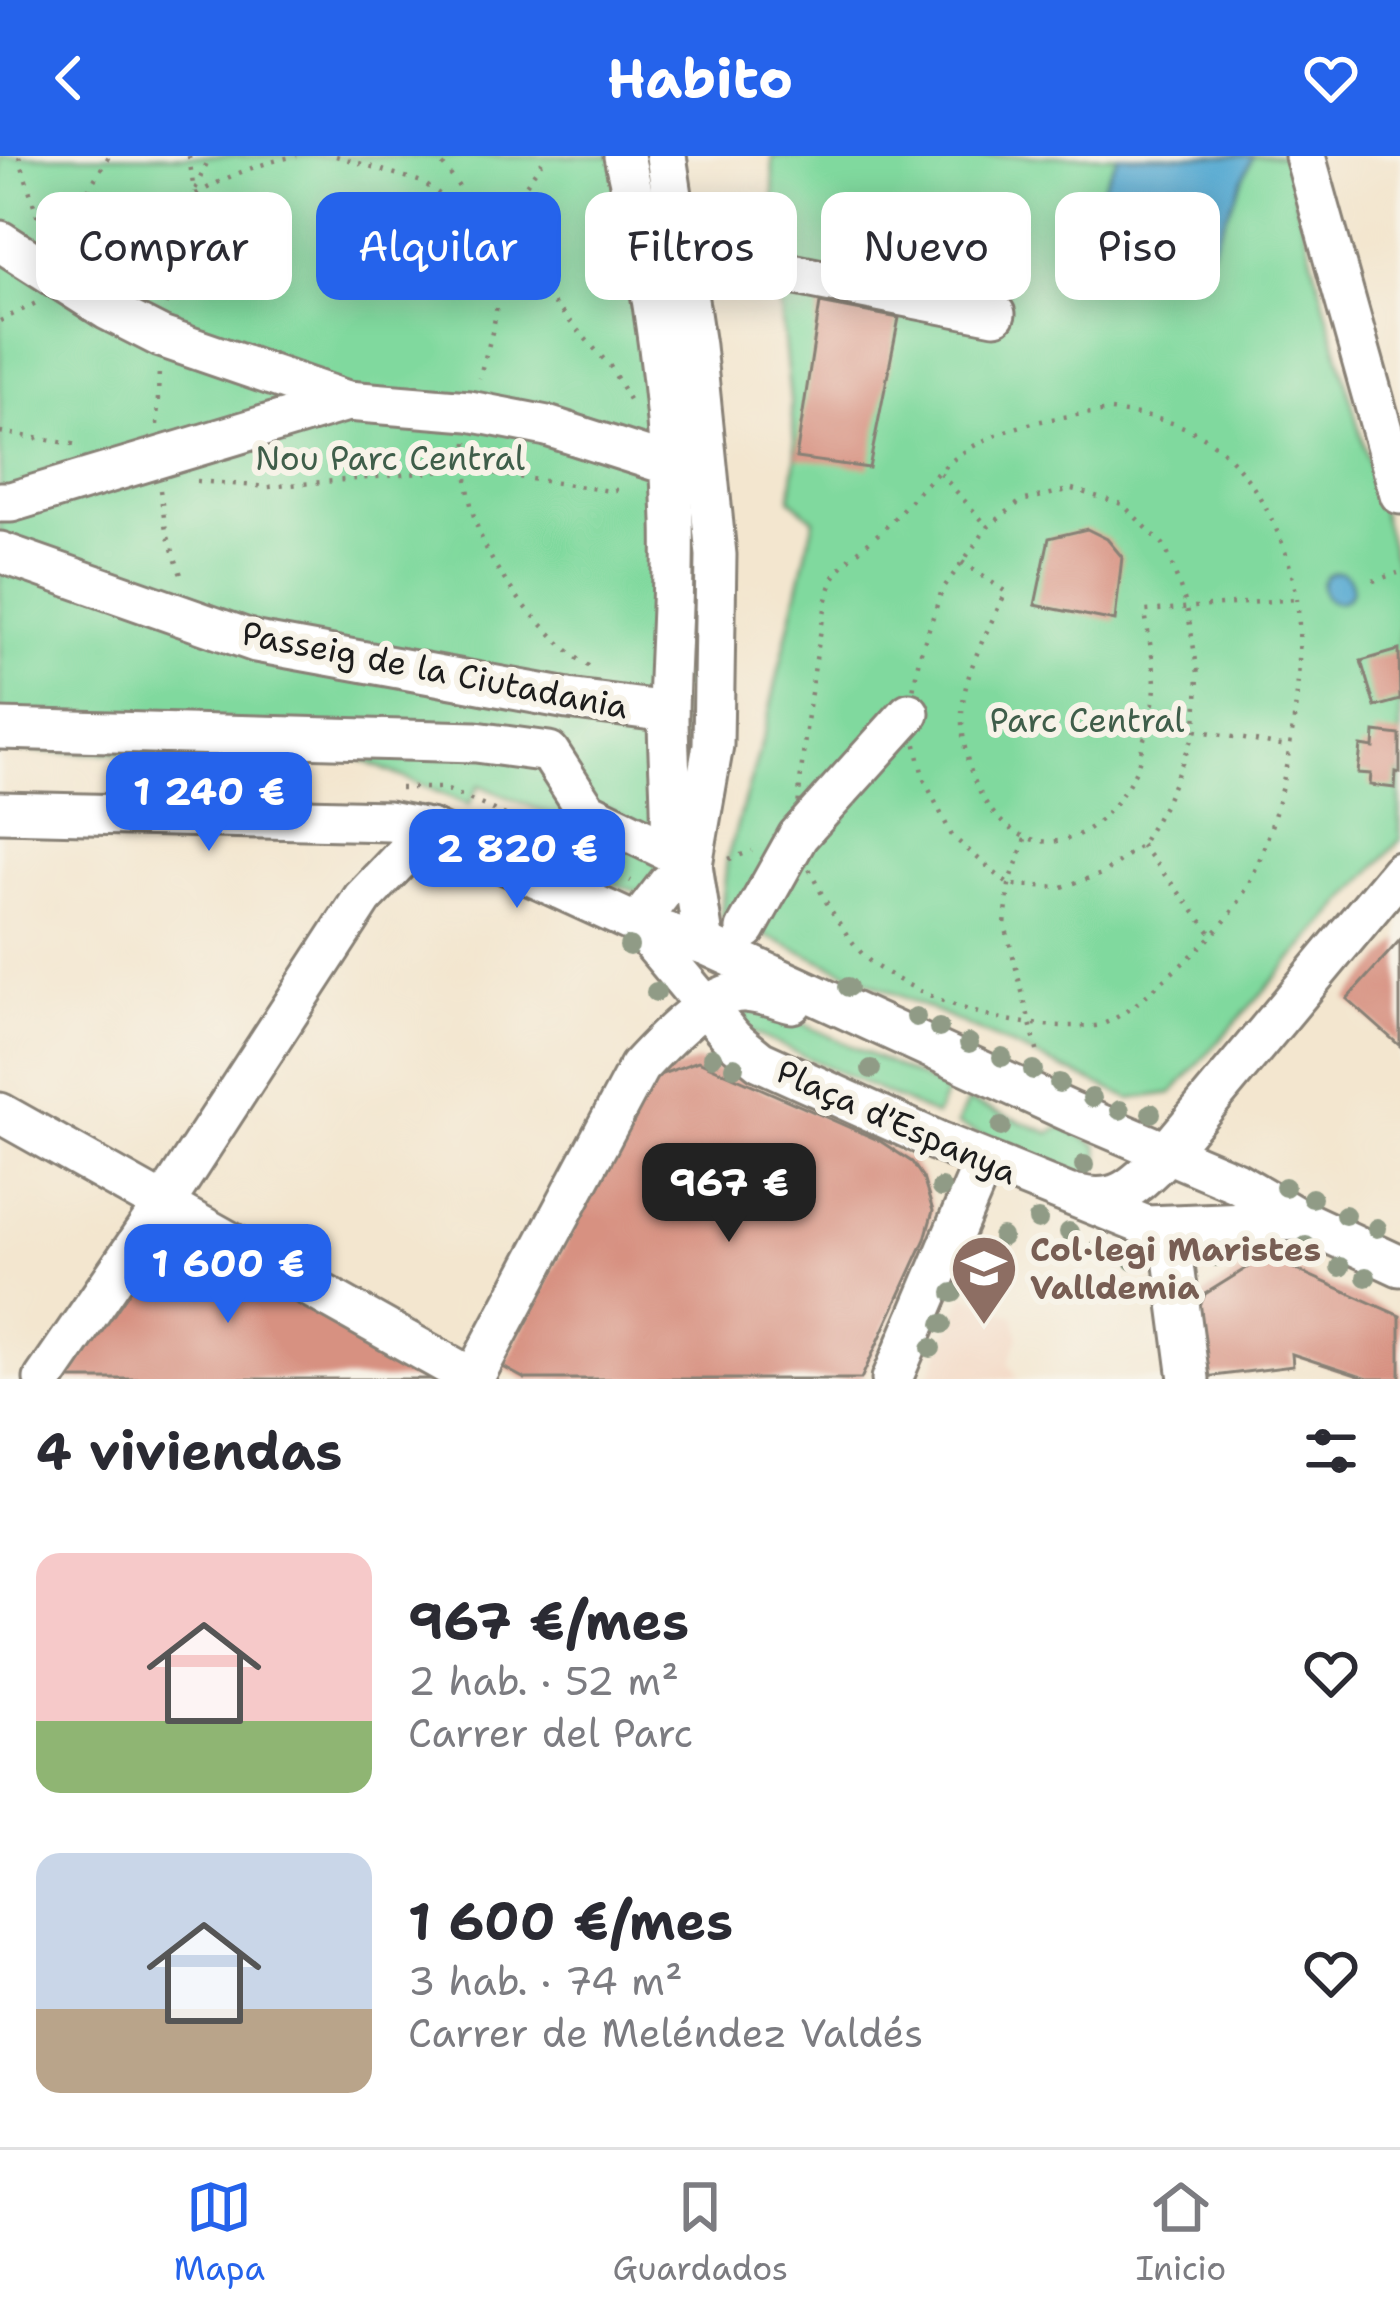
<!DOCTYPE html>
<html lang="es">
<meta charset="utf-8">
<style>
:root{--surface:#fff;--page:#f7f7f7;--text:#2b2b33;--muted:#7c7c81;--line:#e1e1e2;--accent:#2563eb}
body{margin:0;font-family:"Shantell Sans",sans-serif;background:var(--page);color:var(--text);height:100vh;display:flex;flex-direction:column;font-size:45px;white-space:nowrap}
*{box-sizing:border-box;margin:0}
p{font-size:39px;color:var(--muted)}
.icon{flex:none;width:66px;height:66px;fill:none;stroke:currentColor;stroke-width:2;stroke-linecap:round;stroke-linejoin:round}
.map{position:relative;height:1223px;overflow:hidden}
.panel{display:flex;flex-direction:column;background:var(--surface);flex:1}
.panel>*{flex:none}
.guide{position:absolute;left:36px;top:36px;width:1329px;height:108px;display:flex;gap:24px}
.price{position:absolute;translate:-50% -102px;padding:0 27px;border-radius:24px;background:var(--accent);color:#fff;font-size:39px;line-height:78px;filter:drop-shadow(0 3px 6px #0008)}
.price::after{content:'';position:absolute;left:50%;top:72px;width:36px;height:27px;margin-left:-18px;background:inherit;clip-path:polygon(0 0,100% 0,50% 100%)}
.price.current{background:#222;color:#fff}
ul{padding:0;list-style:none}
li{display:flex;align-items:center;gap:36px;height:300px;padding:0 36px}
li span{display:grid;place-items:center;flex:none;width:336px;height:240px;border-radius:24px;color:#555}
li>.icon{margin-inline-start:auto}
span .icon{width:144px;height:144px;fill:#fffc;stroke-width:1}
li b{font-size:51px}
h2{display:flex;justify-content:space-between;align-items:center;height:144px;padding:0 36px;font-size:51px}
.pill{padding:0 42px;border-radius:24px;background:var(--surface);box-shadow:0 6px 30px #0003;font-size:42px;line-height:108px}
.pill.current{background:var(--accent);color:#fff}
header{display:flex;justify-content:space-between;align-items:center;height:156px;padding:0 36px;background:var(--accent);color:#fff;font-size:54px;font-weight:700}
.tabs{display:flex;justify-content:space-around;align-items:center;height:168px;border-top:3px solid var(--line);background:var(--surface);font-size:33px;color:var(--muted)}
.tabs a{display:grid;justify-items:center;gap:6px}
.tabs .current{color:var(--accent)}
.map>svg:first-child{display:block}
.built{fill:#f3d4bf}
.green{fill:#80d99e;stroke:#4e7a5d;stroke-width:3}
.water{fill:#55a9d1;stroke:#386276;stroke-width:3}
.building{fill:#d79181}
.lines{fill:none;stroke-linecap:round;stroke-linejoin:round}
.minor-casing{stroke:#888176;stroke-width:45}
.path{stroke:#888176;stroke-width:4.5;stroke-dasharray:3 9;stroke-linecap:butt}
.minor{stroke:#fff;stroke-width:39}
.tree{fill:#909b86}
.labels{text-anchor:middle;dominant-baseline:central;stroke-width:12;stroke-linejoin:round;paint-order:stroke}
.park-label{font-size:33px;fill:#3f5e4a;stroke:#f7f3e8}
.street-label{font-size:33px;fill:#1c1c1c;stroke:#f7f3e8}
.education-label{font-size:33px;font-weight:bold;fill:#785e54;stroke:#f7f3e8;text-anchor:start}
</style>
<header><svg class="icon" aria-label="back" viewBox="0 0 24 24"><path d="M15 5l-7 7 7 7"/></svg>Habito<svg class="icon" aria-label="heart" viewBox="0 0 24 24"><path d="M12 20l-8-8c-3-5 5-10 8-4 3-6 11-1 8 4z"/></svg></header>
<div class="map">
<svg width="1400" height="1223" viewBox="0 0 1400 1223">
<rect width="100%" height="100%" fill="#f7f3e8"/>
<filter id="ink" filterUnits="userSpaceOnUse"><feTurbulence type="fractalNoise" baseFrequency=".00833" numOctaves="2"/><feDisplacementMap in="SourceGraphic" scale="24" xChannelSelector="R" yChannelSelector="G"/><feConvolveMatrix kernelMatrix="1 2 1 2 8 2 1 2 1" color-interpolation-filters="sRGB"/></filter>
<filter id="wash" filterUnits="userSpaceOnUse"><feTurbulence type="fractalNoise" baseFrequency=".004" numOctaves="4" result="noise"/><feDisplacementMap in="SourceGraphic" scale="48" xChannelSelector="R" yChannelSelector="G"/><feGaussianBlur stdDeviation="2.7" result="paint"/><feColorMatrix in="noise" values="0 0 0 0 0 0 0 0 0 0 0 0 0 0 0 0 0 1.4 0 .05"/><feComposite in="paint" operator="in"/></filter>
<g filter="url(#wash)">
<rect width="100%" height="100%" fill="#f3e6cf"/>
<path class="built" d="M965,1138L1014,1160L1019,1181L1009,1207L1018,1223H928Z"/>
<g class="green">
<path d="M0,0H651L696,332L701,534H679L689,653L650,740L599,723L586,708L575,681L556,661L479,629L469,649L357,602L0,595Z"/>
<path d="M772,0H1284L1400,422V684L1172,937L1131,943L721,760L727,703L765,575L814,363L790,343L796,302L777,115Z"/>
<path d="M760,848L947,934L936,960L749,875L743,868L745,857Z"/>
<path d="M968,945L1050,977L1063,970L1097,989C1103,1006 1095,1021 1076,1022L957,968Z"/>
</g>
<g class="water">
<path d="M1118,0H1253L1211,95L1098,40Z"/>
<circle cx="1337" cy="431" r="15"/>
</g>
<g id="blocks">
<g class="building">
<path d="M820,147L899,162L869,312L796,302Z"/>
<path d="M1087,373L1107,383L1122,401L1115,465L1035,449L1049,382Z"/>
<path d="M1399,494L1400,544L1375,551L1361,505Z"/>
<path d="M1375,576L1400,579V617L1396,616L1395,632L1370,629L1371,618L1358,617L1361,590L1374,592Z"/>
<path d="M1400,784V890L1347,843Z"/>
<path d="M698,905L880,985L912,1006L923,1022L933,1055L925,1083L861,1223H525L503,1211L648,923Z"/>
<path d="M171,1064L445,1223H67Z"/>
<path d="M1266,1100L1400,1160V1223H1368L1292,1198L1293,1210L1205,1221L1195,1161L1205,1138Z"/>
</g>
</g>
</g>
<g filter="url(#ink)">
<use href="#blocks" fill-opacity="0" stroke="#888176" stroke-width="3"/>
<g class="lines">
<defs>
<g id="minor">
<path d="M666,0L695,190L716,399L713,589L692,709L704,788"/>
<path d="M1305,0L1400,338"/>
<path d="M0,85L108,154L161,181L347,245L469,255L547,270L669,309"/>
<path d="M680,96L995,158"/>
<path d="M0,346H11L347,245"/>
<path d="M0,396L256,486L568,543L668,556"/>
<path d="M0,573L476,586L549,596L587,655L671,696C673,649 668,604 668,558C669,494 675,429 673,365C669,243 652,118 624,0"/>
<path d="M0,656L389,665L429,673L637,768L704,788L1071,956L1236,1026L1301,1064L1400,1110"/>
<path d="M637,768L733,883L760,905L937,985L1147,1070L1301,1064"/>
<path d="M637,768L668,728L692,709"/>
<path d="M746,773L798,680L909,557"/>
<path d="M0,957L474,1223"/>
<path d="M1078,1039C1115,1048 1131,1033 1156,1009L1400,716"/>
<path d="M1169,1071L1189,1223"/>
<path d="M44,1223L164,1048L363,742L429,673"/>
<path d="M473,1223L639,911C662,886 710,834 745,836C761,837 777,843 792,847"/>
<path d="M892,1223L984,1006"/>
</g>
</defs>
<use href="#minor" class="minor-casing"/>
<g class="path">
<path d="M19,0L40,69"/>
<path d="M189,0L194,36"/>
<path d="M336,0L422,26L472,61"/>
<path d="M435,0C466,34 496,90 497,138C497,167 487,194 479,222"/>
<path d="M481,67L610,210L631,247"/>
<path d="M492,77L546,0"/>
<path d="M62,88L78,50L109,0"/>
<path d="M97,106C161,60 218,14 297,0"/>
<path d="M166,149L194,36L210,0"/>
<path d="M0,165L38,146"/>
<path d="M1111,255C1149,260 1189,266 1220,293C1260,327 1290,392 1297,444C1307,526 1284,663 1245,735C1227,769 1195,797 1166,822C1148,838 1124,861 1100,869C1093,871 1081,870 1073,870C1004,871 935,848 877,811C850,794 804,713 798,681C793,654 821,443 834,421C845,403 870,386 886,371C912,343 938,311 972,291C1014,266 1063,260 1111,255Z"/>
<path d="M157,269L159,214"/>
<path d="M0,276L78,289"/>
<path d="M467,286C461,365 494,421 548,475C562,489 574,501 590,511"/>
<path d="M940,317L988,371"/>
<path d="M197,325L268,331L465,313L610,335L626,332"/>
<path d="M1072,333L1122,348L1165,390L1187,451L1198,517L1196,574L1164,650L1141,689L1102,718L1062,731L1009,729L952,680L923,621L909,557L919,502L942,434L988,371L1021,345Z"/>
<path d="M160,334L166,375L182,422"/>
<path d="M962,406L1006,436C987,476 960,522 962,567C969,687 1072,736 1134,618C1140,608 1141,594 1144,583C1148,566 1155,546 1155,528C1154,504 1148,479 1145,455L1297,443"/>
<path d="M1373,425L1398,417"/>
<path d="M1196,574L1287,591"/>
<path d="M400,632H443L533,671L631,725"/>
<path d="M1025,683L1009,729L1005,769L1039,902"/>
<path d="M1141,689L1212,778"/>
<path d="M729,703L752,695"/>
</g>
<use href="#minor" class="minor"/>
</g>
<g class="tree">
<circle cx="629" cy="790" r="10"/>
<circle cx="848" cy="831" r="10"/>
<circle cx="656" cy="836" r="10"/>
<circle cx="916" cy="861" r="10"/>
<circle cx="939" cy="872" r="10"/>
<circle cx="969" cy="887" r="10"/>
<circle cx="712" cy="901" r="10"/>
<circle cx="1002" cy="901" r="10"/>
<circle cx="734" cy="911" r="10"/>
<circle cx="871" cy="913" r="10"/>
<circle cx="1033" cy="914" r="10"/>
<circle cx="1059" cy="927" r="10"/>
<circle cx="1092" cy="942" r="10"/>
<circle cx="1120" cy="954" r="10"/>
<circle cx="1151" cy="957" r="10"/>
<circle cx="1001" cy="971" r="10"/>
<circle cx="1084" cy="1009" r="10"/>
<circle cx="1285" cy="1031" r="10"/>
<circle cx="941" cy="1032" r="10"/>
<circle cx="1312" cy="1042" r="10"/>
<circle cx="1345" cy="1059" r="10"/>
<circle cx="1038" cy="1064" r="10"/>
<circle cx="1377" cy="1072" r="10"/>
<circle cx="1069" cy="1076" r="10"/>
<circle cx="1002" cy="1081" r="10"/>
<circle cx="1306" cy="1090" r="10"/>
<circle cx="1100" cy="1091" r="10"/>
<circle cx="1216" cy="1101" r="10"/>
<circle cx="1133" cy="1105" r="10"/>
<circle cx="968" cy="1110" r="10"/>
<circle cx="1340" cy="1111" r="10"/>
<circle cx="1366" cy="1121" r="10"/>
<circle cx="953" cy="1137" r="10"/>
<circle cx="942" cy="1168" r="10"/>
<circle cx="931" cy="1192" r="10"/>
</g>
</g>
<defs>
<symbol id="school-pin" viewBox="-11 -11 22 30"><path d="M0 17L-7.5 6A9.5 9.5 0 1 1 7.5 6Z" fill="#8d6e63" stroke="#f7f3e8"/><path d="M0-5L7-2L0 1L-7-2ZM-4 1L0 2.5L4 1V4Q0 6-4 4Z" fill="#fff"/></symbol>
</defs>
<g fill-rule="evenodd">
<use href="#school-pin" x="946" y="1074" width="76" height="104"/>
</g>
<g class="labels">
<g class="park-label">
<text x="390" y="302">Nou Parc Central</text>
<text x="1087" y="564">Parc Central</text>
</g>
<g class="street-label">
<text transform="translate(435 514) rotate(11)">Passeig de la Ciutadania</text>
<text transform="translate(897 966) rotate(24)">Plaça d'Espanya</text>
</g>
<g class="education-label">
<text x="1030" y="1093">Col·legi Maristes<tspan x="1030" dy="38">Valldemia</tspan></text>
</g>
</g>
</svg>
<b class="price" style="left:209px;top:698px">1 240 €</b>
<b class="price" style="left:517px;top:755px">2 820 €</b>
<b class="price current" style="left:729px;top:1089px">967 €</b>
<b class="price" style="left:228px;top:1170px">1 600 €</b>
<div class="guide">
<a class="pill">Comprar</a>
<a class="pill current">Alquilar</a>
<a class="pill">Filtros</a>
<a class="pill">Nuevo</a>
<a class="pill">Piso</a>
</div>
</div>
<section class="panel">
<h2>4 viviendas<svg class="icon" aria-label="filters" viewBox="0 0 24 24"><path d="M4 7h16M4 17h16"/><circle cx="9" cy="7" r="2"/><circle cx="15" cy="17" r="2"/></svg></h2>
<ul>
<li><span style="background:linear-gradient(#f6c9c9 70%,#8fb573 0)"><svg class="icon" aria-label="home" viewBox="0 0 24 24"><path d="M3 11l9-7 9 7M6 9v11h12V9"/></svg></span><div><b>967 €/mes</b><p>2 hab. · 52 m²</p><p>Carrer del Parc</p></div><svg class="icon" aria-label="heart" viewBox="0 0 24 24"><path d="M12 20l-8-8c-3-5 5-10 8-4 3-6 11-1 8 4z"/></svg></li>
<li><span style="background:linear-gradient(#c9d6e8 65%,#b9a48a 0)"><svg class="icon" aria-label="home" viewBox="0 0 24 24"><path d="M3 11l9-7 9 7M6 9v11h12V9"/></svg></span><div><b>1 600 €/mes</b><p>3 hab. · 74 m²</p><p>Carrer de Meléndez Valdés</p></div><svg class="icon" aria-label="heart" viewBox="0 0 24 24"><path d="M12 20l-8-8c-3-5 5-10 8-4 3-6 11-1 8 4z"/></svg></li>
</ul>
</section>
<nav class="tabs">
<a class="current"><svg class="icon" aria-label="map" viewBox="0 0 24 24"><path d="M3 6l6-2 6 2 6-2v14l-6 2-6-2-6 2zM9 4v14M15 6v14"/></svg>Mapa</a>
<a><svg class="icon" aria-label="saved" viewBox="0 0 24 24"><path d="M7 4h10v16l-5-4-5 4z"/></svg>Guardados</a>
<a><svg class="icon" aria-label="home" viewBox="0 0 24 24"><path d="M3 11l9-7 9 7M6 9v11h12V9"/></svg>Inicio</a>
</nav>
